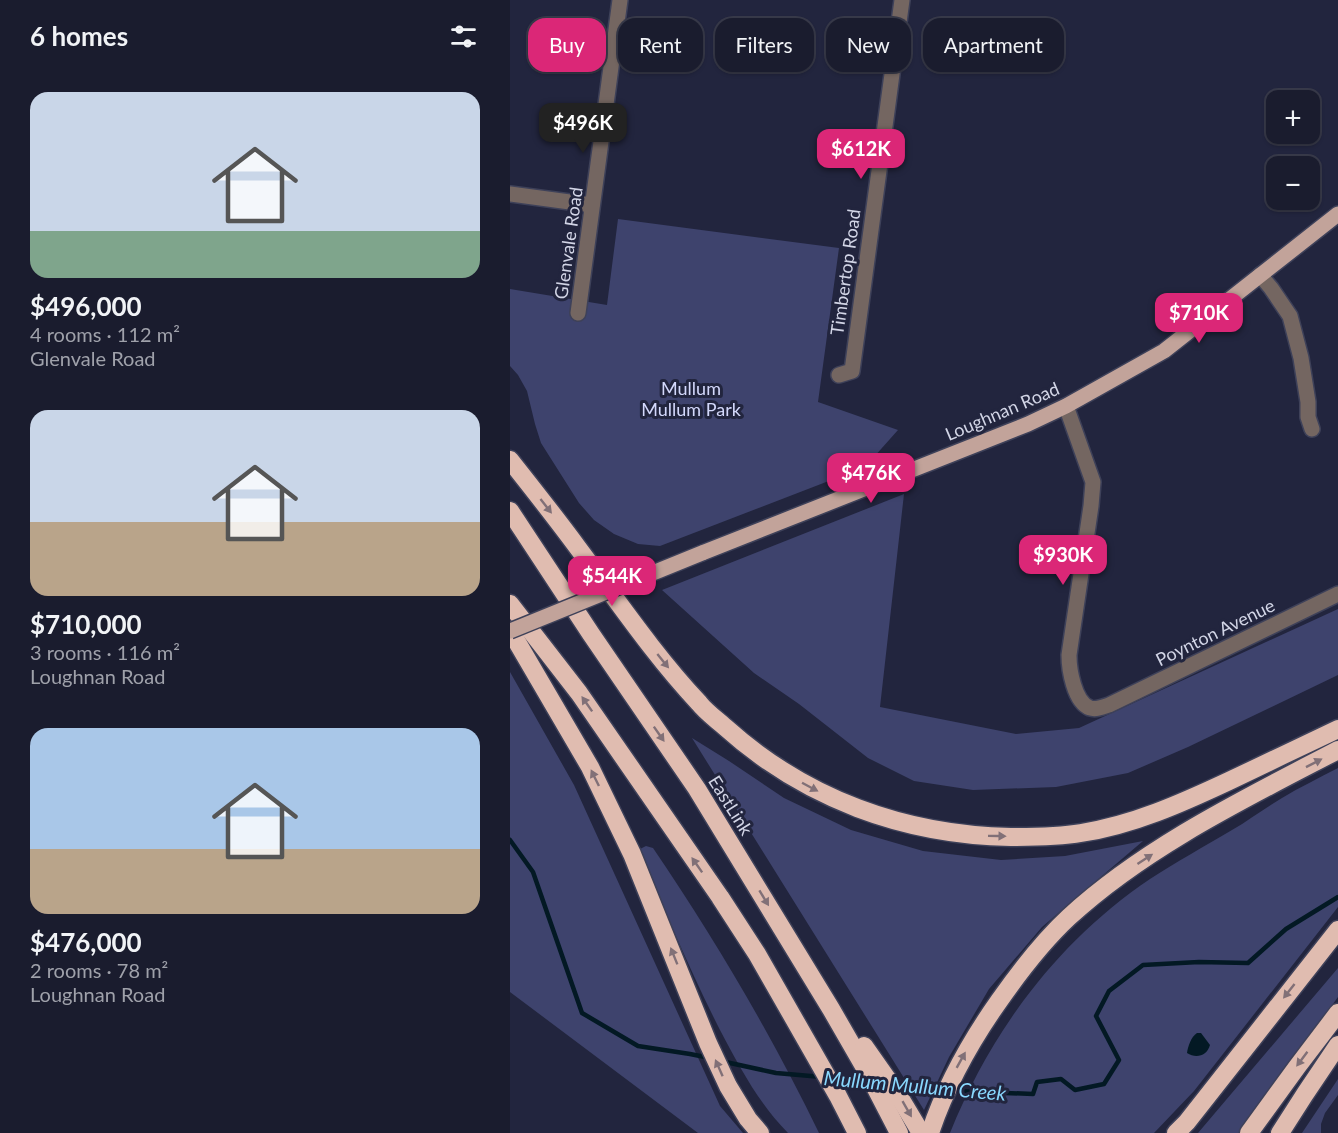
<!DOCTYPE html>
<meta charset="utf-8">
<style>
:root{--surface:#1a1c2e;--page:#27293a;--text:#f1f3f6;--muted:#9fa1aa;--line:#383a4a;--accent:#db2777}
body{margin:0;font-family:Lato,sans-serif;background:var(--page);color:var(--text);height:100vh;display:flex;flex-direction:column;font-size:22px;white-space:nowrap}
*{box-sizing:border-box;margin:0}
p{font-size:20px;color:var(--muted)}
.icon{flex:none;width:33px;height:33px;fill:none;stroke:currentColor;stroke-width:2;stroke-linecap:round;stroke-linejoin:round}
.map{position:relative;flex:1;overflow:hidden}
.panel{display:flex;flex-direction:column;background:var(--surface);width:510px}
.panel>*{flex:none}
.hud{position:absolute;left:18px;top:18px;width:570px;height:54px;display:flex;gap:12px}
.buttons{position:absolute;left:756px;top:90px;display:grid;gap:12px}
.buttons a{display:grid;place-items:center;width:54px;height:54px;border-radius:12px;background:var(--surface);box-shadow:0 2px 4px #0004,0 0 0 2px var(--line);font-size:30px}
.price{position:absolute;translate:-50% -51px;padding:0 14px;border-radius:12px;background:var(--accent);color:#fff;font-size:20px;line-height:39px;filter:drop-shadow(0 2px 3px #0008)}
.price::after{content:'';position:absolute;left:50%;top:36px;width:18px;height:14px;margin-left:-9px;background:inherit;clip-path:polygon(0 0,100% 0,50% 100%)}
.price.active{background:#222;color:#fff}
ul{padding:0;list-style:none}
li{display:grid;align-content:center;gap:12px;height:318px;padding:0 30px}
li span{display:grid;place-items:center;height:186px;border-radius:18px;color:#555}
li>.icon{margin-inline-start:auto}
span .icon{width:108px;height:108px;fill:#fffc;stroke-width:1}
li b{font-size:26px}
h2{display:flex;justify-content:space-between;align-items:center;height:72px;padding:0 30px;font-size:26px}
.tag{padding:0 21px;border-radius:18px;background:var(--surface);box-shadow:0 2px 4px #0004,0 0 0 2px var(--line);font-size:21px;line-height:54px}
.tag.active{background:var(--accent);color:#fff}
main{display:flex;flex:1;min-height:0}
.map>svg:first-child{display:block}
.green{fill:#3e436d}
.water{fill:#031924}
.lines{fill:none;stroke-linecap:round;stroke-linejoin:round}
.stream{stroke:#031924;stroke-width:4.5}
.minor-casing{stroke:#3e4159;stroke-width:18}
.major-casing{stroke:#3e4159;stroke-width:18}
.highway-casing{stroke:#3e4159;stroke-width:21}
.minor{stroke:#746661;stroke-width:15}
.major{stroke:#c2a39a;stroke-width:15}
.highway{stroke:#e0bcb0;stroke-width:18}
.major-bridge-casing{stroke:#3e4159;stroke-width:18;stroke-linecap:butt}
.major-bridge{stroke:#c2a39a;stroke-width:15}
.oneway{fill:#817077}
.labels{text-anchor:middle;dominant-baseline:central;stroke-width:6;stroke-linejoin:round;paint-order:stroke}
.street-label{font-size:18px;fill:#d2d5e6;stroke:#22253e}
.park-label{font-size:18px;fill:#d3d8fb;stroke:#22253e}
.water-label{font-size:20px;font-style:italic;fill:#89d8fe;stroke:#22253e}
</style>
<main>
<section class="panel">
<h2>6 homes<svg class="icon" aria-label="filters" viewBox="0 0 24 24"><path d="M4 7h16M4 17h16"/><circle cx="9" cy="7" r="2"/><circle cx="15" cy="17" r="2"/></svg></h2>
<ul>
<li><span style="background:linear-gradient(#c9d6e8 75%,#7fa58c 0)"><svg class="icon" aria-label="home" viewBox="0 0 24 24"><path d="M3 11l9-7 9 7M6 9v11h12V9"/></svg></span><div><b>$496,000</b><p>4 rooms · 112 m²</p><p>Glenvale Road</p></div></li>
<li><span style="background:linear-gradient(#c9d6e8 60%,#b9a48a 0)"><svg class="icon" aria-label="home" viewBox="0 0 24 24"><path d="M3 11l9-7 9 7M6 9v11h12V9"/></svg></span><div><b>$710,000</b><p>3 rooms · 116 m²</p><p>Loughnan Road</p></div></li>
<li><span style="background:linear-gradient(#a9c7e8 65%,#b9a48a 0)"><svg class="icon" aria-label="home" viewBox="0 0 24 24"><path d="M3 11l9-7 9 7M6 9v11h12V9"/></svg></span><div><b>$476,000</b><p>2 rooms · 78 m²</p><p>Loughnan Road</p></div></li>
</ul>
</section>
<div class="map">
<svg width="828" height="1133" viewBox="0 0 828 1133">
<rect width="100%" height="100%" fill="#22253e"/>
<g class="green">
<path d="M108,219L329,248L308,402L388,430L355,467L150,546L128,544L104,534L84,520L69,503L31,443L25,424L17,391L8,375L0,366V289L97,305Z"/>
<path d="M394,494L370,707L506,734L569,728L828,609V675L678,747L618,773L546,787L463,790L404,781L358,758L289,704L244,673L152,590Z"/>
<path d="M0,672L64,785L210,1106L233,1133H188L0,992Z"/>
<path d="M182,738L219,761L274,798L341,830L413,851L491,860L555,856L633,841L532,927L479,989L439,1057L414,1110Z"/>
<path d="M828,768V907L684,1091L644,1133H440C481,1031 548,941 640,879C666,862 695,846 722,830C739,820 755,808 772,798C790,787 809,778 828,768Z"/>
<path d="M136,846L143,848C205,939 261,1034 309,1133H278C249,1104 229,1066 210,1030C180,971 155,910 128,850Z"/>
<path d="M828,968V997L738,1120L731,1133H688Z"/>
<path d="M828,1079V1095L815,1113L811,1124V1133H792Z"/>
</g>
<path class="water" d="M687,1033H691L700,1045C697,1056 686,1059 677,1053C678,1046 681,1037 687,1033Z"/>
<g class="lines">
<g class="stream">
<path d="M0,840L23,872L72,1013L128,1046L180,1054L200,1058"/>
<path d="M211,1061L266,1073L312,1077"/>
<path d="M324,1077L354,1079"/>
<path d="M389,1086L404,1089L431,1090"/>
<path d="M443,1091L523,1094L527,1082L551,1079L565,1090L594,1084L609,1060L586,1016L599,991L633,965L689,962L738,963L776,929L828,897"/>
</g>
<defs>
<g id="minor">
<path d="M0,194L82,205"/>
<path d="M750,275L761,288L780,316L791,358L798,402V417L802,429"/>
<path d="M68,313L110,0"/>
<path d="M329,375L342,371L392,0"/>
<path d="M556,406L583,482L581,506L559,655C559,669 564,702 580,708C586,710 593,707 599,705L828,594"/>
</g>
<path id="major" d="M192,553L518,424L556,406L654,351L828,214"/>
<g id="highway">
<path d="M0,460C23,489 46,518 68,548C107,600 144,655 189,703C196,712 206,719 215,727C295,799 394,835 501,837C524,837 548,837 571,833C623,825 672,803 719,781C755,764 792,746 828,729"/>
<path d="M0,511L81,634L187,789L321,1009L359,1075L389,1133"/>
<path d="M0,604L69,693L210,897L247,954L328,1096L347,1133"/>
<path d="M0,630L80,767L122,854L198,1043L218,1086L238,1119L250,1133"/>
<path d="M354,1046L387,1093L411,1133"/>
<path d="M420,1133C436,1085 460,1042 489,1001C510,971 532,942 559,917C635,847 736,798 828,750"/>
<path d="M666,1133L677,1122L828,930"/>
<path d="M739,1133L787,1067L828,1013"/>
<path d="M770,1133L795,1094L828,1045"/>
</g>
</defs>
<use href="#minor" class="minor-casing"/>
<use href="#major" class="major-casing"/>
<use href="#highway" class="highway-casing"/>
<use href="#minor" class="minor"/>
<use href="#major" class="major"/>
<use href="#highway" class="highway"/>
<defs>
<path id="major-bridge" d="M0,631L192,553"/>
</defs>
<use href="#major-bridge" class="major-bridge-casing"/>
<use href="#major-bridge" class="major-bridge"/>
</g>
<defs><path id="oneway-solid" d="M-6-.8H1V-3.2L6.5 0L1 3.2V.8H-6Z" transform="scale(1.5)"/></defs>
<g class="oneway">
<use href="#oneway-solid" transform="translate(36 506) rotate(52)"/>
<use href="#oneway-solid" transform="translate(153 661) rotate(51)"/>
<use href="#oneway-solid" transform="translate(77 704) rotate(-125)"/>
<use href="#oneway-solid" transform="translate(149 734) rotate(55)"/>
<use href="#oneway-solid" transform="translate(804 763) rotate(-27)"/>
<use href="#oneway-solid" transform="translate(85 778) rotate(-116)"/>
<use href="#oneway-solid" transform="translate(300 787) rotate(28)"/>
<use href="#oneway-solid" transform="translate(487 836) rotate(1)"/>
<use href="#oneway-solid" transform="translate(635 859) rotate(-33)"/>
<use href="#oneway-solid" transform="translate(187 865) rotate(-125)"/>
<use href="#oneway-solid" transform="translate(254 898) rotate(59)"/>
<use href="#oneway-solid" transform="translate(164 956) rotate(-112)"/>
<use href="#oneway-solid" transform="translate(779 991) rotate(128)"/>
<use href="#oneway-solid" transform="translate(792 1059) rotate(127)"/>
<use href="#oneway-solid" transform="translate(451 1060) rotate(-61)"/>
<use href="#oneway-solid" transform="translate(209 1068) rotate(-114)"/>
<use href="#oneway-solid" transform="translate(397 1109) rotate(60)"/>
</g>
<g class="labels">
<g class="street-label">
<text transform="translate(58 243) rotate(-82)">Glenvale Road</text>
<text transform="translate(335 272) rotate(-82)">Timbertop Road</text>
<text transform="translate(492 411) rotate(-23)">Loughnan Road</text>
<text transform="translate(705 632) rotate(-26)">Poynton Avenue</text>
<text transform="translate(221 805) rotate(58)">EastLink</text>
</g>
<g class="park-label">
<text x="181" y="388">Mullum<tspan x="181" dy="21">Mullum Park</tspan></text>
</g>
<g class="water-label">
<text transform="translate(405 1085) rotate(5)">Mullum Mullum Creek</text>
</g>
</g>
</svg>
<div class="buttons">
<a>+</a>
<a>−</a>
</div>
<b class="price active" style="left:73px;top:154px">$496K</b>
<b class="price" style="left:351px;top:180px">$612K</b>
<b class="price" style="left:689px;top:344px">$710K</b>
<b class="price" style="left:361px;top:504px">$476K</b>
<b class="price" style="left:553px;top:586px">$930K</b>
<b class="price" style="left:102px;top:607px">$544K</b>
<div class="hud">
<a class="tag active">Buy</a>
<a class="tag">Rent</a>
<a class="tag">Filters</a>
<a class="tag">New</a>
<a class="tag">Apartment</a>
</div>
</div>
</main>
